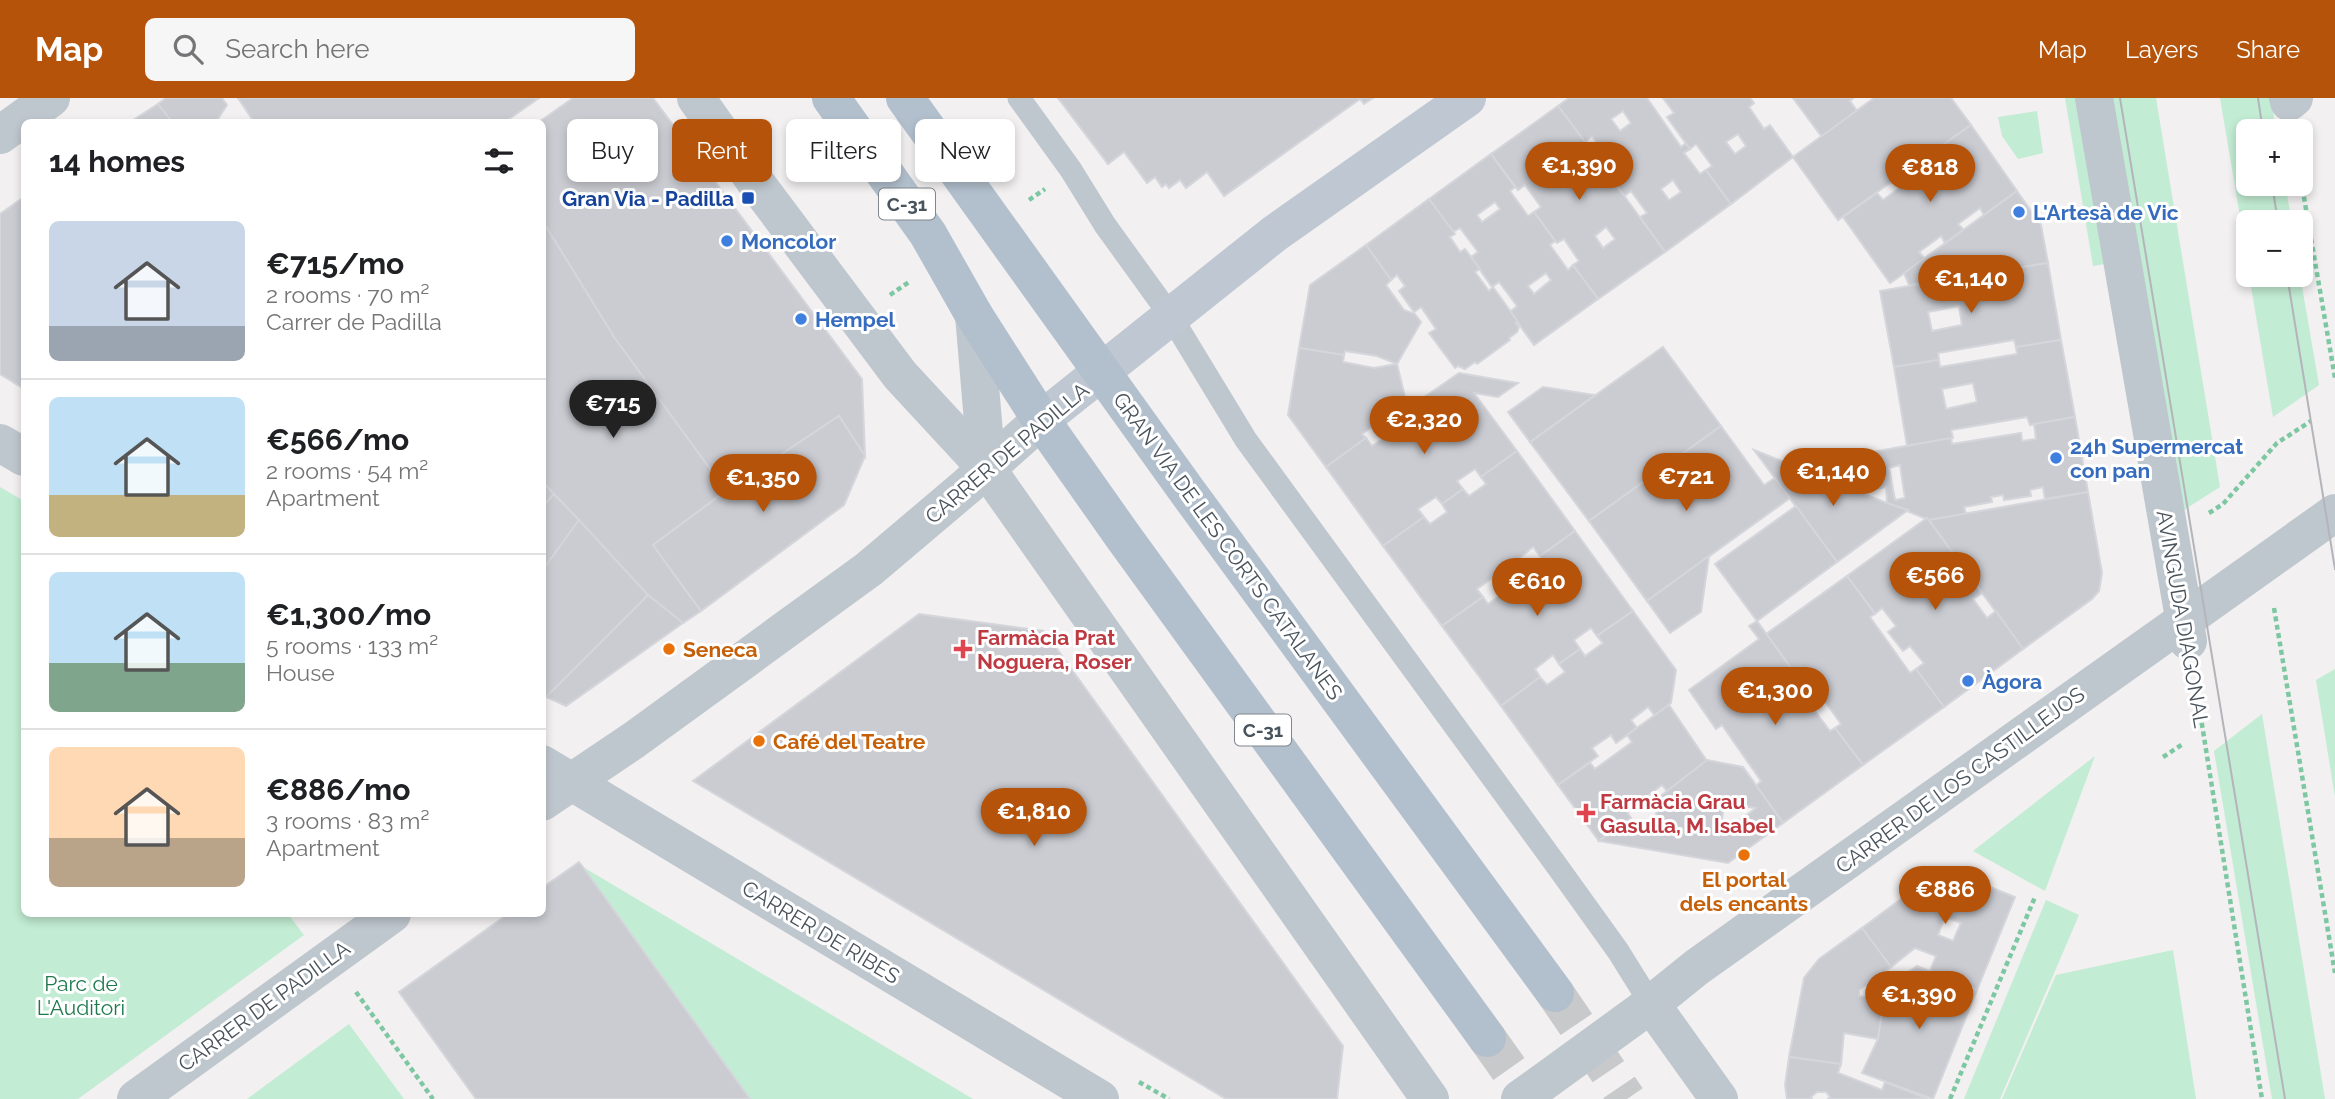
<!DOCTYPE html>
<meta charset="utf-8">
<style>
:root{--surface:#fff;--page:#f6f6f6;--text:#202124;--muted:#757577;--line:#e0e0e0;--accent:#b45309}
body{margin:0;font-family:Raleway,sans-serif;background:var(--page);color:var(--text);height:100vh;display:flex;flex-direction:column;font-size:26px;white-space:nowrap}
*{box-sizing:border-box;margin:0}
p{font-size:23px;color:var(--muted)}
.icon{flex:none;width:38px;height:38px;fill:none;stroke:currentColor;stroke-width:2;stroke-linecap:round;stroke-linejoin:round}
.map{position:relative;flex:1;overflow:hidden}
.drawer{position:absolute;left:21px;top:21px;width:525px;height:798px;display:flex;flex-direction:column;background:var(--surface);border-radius:10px;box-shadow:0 4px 10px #0003}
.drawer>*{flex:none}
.banner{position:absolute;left:567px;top:21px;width:665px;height:63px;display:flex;gap:14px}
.tools{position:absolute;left:2236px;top:21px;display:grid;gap:14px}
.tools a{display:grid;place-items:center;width:77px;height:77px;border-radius:10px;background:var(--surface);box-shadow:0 4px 10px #0003;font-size:35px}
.price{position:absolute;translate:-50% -60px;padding:0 16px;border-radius:24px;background:var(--accent);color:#fff;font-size:23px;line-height:46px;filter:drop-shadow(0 2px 4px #0008)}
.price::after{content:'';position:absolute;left:50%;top:42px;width:21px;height:16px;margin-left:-10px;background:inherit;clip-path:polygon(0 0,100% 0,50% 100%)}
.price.selected{background:#222;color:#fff}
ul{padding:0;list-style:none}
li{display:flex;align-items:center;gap:21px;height:175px;padding:0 28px}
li+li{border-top:2px solid var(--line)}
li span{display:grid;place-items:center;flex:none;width:196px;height:140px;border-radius:10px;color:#555}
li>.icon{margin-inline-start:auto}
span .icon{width:84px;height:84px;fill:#fffc;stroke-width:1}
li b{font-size:30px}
h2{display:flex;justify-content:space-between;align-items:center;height:84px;padding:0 28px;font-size:30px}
.tag{padding:0 24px;border-radius:10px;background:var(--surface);box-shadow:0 4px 10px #0003;font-size:24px;line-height:63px}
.tag.selected{background:var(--accent);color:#fff}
header{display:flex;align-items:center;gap:42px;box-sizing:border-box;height:98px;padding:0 35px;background:var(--accent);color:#fff}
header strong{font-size:33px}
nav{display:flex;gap:38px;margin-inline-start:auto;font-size:24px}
.search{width:490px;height:63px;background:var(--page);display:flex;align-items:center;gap:18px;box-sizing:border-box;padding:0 24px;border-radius:10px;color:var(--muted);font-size:26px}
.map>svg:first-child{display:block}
.green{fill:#c2ecd3}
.building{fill:#caccd2;stroke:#d5d6db;stroke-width:2;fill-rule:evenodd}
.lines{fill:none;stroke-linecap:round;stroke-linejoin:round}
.primary-tunnel{stroke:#c8c9cb;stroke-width:38;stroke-dasharray:38 19;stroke-linecap:butt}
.path{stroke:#7dc8a3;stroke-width:4.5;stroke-dasharray:5 3.5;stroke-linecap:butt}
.service{stroke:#bfc7ce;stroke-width:23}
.minor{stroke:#bfc7ce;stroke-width:38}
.secondary{stroke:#bfc8d2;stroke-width:38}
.primary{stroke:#b2bfcd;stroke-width:38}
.tram{stroke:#b3b5ba;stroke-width:2}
.transit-dot{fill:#1a4fb4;stroke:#fff;stroke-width:2.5}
.shop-dot{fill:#3f7fe0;stroke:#fff;stroke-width:2.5}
.food-dot{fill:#e8710a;stroke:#fff;stroke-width:2.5}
.health-dot{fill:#e0444e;stroke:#fff;stroke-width:2.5}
.labels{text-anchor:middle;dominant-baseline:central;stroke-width:6;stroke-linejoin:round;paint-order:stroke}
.shield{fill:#fff;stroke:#80878d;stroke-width:2}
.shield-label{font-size:19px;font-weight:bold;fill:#49535c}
.transit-label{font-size:21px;font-weight:bold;fill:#164399;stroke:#fff;text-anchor:end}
.shop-label{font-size:21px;font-weight:bold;fill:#366cbe;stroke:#fff;text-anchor:start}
.street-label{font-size:21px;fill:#49535c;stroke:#fff}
.health-label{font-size:21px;font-weight:bold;fill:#be3a42;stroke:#fff;text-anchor:start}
.food-label{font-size:21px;font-weight:bold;fill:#c56008;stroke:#fff;text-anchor:start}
.park-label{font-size:21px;fill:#1f794c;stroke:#fff}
</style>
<header>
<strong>Map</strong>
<div class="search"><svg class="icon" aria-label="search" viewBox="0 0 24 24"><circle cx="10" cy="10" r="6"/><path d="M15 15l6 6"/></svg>Search here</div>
<nav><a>Map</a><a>Layers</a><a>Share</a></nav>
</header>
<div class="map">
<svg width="2335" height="1001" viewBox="0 0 2335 1001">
<rect width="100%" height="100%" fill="#f2f0f0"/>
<g class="green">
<path d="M2065,0H2078L2105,166L2093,168Z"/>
<path d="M2107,0H2156L2220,389L2176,417Z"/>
<path d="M2220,0H2271L2276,33H2249V86H2285L2292,124H2249V172Z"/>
<path d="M2037,13L2043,55L2018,61L2002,38L1998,19Z"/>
<path d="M2249,177H2300L2319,287L2273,319Z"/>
<path d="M0,389L24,403V816H288L304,837L78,1001H0Z"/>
<path d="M2335,571V699L2316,582Z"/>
<path d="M2262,616L2325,1001H2272L2214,653Z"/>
<path d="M2095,658L2045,793L1973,753Z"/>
<path d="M583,769L973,1001H750Z"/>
<path d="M2046,802L2079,817L2000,1001H1964Z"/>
<path d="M2173,852L2196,1001H2002L2056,877Z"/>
<path d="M349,926L404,1001H247Z"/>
</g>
<g class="building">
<path d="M166,0H222L227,7L216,24H172L158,6Z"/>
<path d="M238,0H539L505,24H254Z"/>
<path d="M573,0H653L862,281L865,358L839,318L726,393L614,239L542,122V24H539Z"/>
<path d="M1058,0H1373L1364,6L1360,1L1224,98L1207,74L1186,90L1180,82L1169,90L1166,86L1162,89L1155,79L1147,85L1124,54L1108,66Z"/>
<path d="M1569,0H1647L1681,49L1686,45L1690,51L1684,55L1700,76L1706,72L1731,106L1665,154L1640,119L1647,115L1631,93L1624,98L1601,66L1608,61L1592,38L1585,44L1558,8ZM1623,13L1631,25L1620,33L1611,21ZM1673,82L1681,94L1669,102L1661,91Z"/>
<path d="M1663,0H1750L1754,5L1749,9L1764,31L1770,27L1793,59L1731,106L1706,72L1712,68L1696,46L1690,51L1667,19L1674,15ZM1738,36L1746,48L1735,56L1726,44Z"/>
<path d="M1793,0H1853L1850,3L1857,13L1822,39Z"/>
<path d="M1874,0H1951L1971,27L1838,122L1793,59Z"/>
<path d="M158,6L172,24H130Z"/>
<path d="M1558,8L1585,44L1580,48L1596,70L1601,66L1665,154L1598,201L1573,167L1579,163L1564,141L1557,145L1534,114L1541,109L1525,87L1518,92L1491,56ZM1557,61L1566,73L1553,81L1546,70ZM1606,129L1615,141L1603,150L1595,138Z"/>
<path d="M1971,27L2017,93L1984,117L1980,110L1958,126L1964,132L1945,145L1941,138L1919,154L1925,161L1890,185L1843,119L1877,95L1883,102L1903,87L1898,79L1916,66L1922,73L1942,58L1937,51Z"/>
<path d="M1491,56L1515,89L1510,93L1528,118L1534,114L1555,143L1550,147L1568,172L1573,167L1598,201L1534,247L1510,214L1517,208L1499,184L1492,189L1471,159L1478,154L1460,130L1453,134L1429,101ZM1495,104L1500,111L1482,124L1477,117ZM1546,175L1551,182L1534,196L1528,188Z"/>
<path d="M2017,93L2041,127L2048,165L1909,187L1904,175Z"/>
<path d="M24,99V291L0,276V116Z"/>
<path d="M1429,101L1455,136L1450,139L1460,154L1465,151L1480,171L1475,174L1489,193L1493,189L1518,224L1516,225L1519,229L1517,234L1509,240L1510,242L1477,266L1475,264L1465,271L1458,268L1455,270L1429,235L1436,231L1421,209L1414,214L1399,193L1405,188L1397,177L1391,182L1366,147Z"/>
<path d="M542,122L614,239L726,393L653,447L701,513L683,525L648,497L542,383Z"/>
<path d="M1366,147L1391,182L1386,187L1404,212L1415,216L1421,224L1397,266L1377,258L1345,253L1344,257L1299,250L1310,187Z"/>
<path d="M2048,165L2061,242L2016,249L2014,242L1938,255L1939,262L1894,269L1880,193L1926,185L1927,192L2004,179L2003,172ZM1959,208L1962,227L1932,233L1928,214Z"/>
<path d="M2061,242L2075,319L2030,327L2027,319L1951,332L1953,340L1907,348L1894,269L1939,262L1940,269L2017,256L2016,249ZM1973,285L1977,304L1946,311L1942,291Z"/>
<path d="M1663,249L1721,328L1589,423L1530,344Z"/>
<path d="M1299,250L1344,257L1343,264L1374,270L1397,266L1408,311L1391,323L1381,322L1362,336L1366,340L1326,369L1288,317Z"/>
<path d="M1459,275L1518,285L1498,299L1474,295L1517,353L1481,379L1475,371L1457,383L1463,391L1442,406L1436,399L1418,411L1424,419L1383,448L1326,369L1366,340L1372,348L1390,336L1384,328L1405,313L1411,320L1428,307L1423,300Z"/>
<path d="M1543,289L1595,297L1530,344L1508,314Z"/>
<path d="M839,318L865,358L844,407L701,513L653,447L726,393Z"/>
<path d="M2075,319L2088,394L2045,401L2043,389L2030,392L2031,398L2004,402L2003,397L1991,399L1992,404L1964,409L1966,416L1929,422L1887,405L1886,389L1860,394L1848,389L1844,359L1951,340L1952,346L2021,335L2022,343L2036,341L2034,326ZM1900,367L1905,400L1895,402L1889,370Z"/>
<path d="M1721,328L1764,387L1775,380L1790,400L1647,503L1589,423Z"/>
<path d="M1754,352L1887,405L1908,412L1837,464Z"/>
<path d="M1517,353L1575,433L1540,458L1533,449L1516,463L1522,471L1500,486L1495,478L1477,491L1483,499L1442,528L1383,448L1424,419L1430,426L1447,414L1442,406L1463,391L1469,398L1486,386L1481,379Z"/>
<path d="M542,383L554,396L542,410Z"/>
<path d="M2088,394L2102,475L2099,493L2092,501L2023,551L1929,422Z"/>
<path d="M554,396L579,422L542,473V410Z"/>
<path d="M1796,408L1837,464L1757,523L1715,466Z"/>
<path d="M1927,420L1955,458L1946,463L1958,480L1967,474L1982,495L1973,501L1987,520L1996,513L2023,551L1944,609L1916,571L1924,565L1910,548L1903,553L1888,534L1896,528L1882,510L1875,516L1874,514L1847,478Z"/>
<path d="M579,422L648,497L546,599L542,597V473Z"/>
<path d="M1575,433L1633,513L1597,538L1591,530L1574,542L1580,551L1559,566L1553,557L1535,571L1540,579L1501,608L1442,528L1483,499L1488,506L1506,493L1500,486L1522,471L1527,478L1544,466L1540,458Z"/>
<path d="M1709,458L1701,514L1670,535L1647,503Z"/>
<path d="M1847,478L1875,516L1870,519L1910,575L1916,571L1944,609L1863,667L1835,630L1841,626L1800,569L1794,574L1766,536Z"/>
<path d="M648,497L683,525L566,608L546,599Z"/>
<path d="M1633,513L1676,572L1671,605L1655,618L1648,609L1631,622L1637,630L1616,645L1611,637L1592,650L1598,658L1558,687L1501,608L1540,579L1547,587L1565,574L1559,566L1580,551L1585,558L1603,545L1597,538Z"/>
<path d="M919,516L1044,533L1343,948L1337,1001H1226L693,683Z"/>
<path d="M1757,523L1794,574L1789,578L1830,633L1835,630L1863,667L1783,725L1756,688L1761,683L1722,627L1716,631L1689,592L1759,541L1749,528Z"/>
<path d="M1669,607L1707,663L1667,693L1662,687L1627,714L1631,720L1599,743L1558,687L1590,665L1595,671L1632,644L1627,637Z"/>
<path d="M1707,662L1743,669L1783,725L1728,765L1599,743L1628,722L1655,726L1658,700ZM1724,706L1756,710L1720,737Z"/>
<path d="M579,764L583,769L750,1001H476L399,894L508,816H542V790Z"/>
<path d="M1943,770L2015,799L1977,892L1930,873L1936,858L1915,850L1891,869L1862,830ZM1945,819L1961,825L1953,843L1938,837Z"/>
<path d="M1862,830L1891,869L1859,892V898L1884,902L1878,941L1844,935L1841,966L1789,959L1804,880L1819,861Z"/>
<path d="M1917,868L1977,892L1933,1001L1862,975L1878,941L1884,902L1899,880Z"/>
<path d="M1789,959L1841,966L1838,975L1882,992L1885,984L1928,1001H1828L1830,999L1826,994H1817L1811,999L1812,1001H1787L1785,987Z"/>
</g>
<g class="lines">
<g class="primary-tunnel">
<path d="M1555,895L1627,1001"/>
<path d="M1487,940L1530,1001"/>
</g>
<g class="path">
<path d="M2301,82L2335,280"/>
<path d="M1029,102L1045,91"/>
<path d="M890,197L909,184"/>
<path d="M2209,415L2223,406L2277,345L2311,323"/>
<path d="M2274,510L2335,875"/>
<path d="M2195,583L2262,1001"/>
<path d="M2163,659L2183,646"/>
<path d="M356,894L433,1001"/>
<path d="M1139,984L1169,1001"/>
<path d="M1950,1001L2035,799"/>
</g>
<path class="service" d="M1019,0L1071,72L1105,127L1170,217L1246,342L1557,768L1618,853L1651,906"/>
<g class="minor">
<path d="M696,0L759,89L900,277L987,371L1430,1001"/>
<path d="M2094,0L2188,543"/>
<path d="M2288,0L2289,4L2294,0"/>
<path d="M0,37L51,0"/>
<path d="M974,217L987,371"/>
<path d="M0,345L24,359"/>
<path d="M542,666L1100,1001"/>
<path d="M542,704L634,642L869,471L967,388L1041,322"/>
<path d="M1651,906L1719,1001"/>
<path d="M136,1001L392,816"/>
<path d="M1520,1001L1651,906L1697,869L2335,415"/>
</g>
<path class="secondary" d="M1041,322L1274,136L1467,0"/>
<g class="primary">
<path d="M831,0L928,136L974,217L1041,322L1122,437L1487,940"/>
<path d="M905,0L1187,393L1555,895"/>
</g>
<g class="tram">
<path d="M2120,0L2285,1001"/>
<path d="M2258,0L2263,33"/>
<path d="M2272,86L2278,124"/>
<path d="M2287,177L2335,471"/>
</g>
</g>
<rect class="transit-dot" x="741" y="93" width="14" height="14" rx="3.5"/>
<g class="shop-dot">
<circle cx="2019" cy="114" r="7"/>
<circle cx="727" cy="143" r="7"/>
<circle cx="801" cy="221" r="7"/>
<circle cx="2056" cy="360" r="7"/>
<circle cx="1968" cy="583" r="7"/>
</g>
<g class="food-dot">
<circle cx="669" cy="551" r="7"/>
<circle cx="759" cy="643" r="7"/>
<circle cx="1744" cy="757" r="7"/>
</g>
<g class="health-dot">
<path d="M959.5 540.5h7v7h7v7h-7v7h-7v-7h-7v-7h7z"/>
<path d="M1582.5 704.5h7v7h7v7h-7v7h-7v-7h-7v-7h7z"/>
</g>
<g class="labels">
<g class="shield">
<rect x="879" y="90.5" width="56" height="31" rx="5"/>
<rect x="1235" y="616.5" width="56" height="31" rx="5"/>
</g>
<g class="shield-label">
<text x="907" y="106">C-31</text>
<text x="1263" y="632">C-31</text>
</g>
<g class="transit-label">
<text x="734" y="100">Gran Via - Padilla</text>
</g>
<g class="shop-label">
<text x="2033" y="114">L'Artesà de Vic</text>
<text x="741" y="143">Moncolor</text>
<text x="815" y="221">Hempel</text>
<text x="2070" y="348">24h Supermercat<tspan x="2070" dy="24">con pan</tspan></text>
<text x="1982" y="583">Àgora</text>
</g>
<g class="street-label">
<text transform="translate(1007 355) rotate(-40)">CARRER DE PADILLA</text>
<text transform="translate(1228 448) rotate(54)">GRAN VIA DE LES CORTS CATALANES</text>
<text transform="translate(2183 521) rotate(80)">AVINGUDA DIAGONAL</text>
<text transform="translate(1960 682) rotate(-36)">CARRER DE LOS CASTILLEJOS</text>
<text transform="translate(821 834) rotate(31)">CARRER DE RIBES</text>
<text transform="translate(264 908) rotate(-36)">CARRER DE PADILLA</text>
</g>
<g class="health-label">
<text x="977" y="539">Farmàcia Prat<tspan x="977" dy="24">Noguera, Roser</tspan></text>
<text x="1600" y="703">Farmàcia Grau<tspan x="1600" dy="24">Gasulla, M. Isabel</tspan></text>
</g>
<g class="food-label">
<text x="683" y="551">Seneca</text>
<text x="773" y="643">Café del Teatre</text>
<text x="1744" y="781" text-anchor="middle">El portal<tspan x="1744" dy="24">dels encants</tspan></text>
</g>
<g class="park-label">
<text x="81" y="885">Parc de<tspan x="81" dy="24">L'Auditori</tspan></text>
</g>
</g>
</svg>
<div class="tools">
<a>+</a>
<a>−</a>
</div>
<b class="price" style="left:1579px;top:104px">€1,390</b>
<b class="price" style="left:1930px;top:106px">€818</b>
<b class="price" style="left:1971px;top:217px">€1,140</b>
<b class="price selected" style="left:613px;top:342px">€715</b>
<b class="price" style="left:1424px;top:358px">€2,320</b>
<b class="price" style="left:1833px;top:410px">€1,140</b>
<b class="price" style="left:1686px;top:415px">€721</b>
<b class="price" style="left:763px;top:416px">€1,350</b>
<b class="price" style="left:1935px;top:514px">€566</b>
<b class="price" style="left:1537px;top:520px">€610</b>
<b class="price" style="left:1775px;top:629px">€1,300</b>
<b class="price" style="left:1034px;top:750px">€1,810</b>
<b class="price" style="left:1945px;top:828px">€886</b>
<b class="price" style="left:1919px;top:933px">€1,390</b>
<div class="banner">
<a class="tag">Buy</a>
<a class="tag selected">Rent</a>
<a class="tag">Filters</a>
<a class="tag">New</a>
</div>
<section class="drawer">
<h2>14 homes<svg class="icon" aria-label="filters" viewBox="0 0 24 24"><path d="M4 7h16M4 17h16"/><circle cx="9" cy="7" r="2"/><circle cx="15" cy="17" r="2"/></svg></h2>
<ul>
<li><span style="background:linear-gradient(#c9d6e8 75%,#9aa5b1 0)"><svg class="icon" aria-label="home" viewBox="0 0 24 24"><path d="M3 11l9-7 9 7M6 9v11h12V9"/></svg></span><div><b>€715/mo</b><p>2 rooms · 70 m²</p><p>Carrer de Padilla</p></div></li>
<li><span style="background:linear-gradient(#bfe0f5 70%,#c2b280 0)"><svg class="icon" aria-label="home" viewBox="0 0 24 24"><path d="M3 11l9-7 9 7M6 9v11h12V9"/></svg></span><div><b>€566/mo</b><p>2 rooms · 54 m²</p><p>Apartment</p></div></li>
<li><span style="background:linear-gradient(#bfe0f5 65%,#7fa58c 0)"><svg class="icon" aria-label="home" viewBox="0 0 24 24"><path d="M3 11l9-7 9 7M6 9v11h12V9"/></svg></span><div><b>€1,300/mo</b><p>5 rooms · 133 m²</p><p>House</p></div></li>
<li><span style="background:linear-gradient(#ffd9b3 65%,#b9a48a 0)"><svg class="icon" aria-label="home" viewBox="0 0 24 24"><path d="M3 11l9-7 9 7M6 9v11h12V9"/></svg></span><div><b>€886/mo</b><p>3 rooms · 83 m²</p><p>Apartment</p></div></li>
</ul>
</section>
</div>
